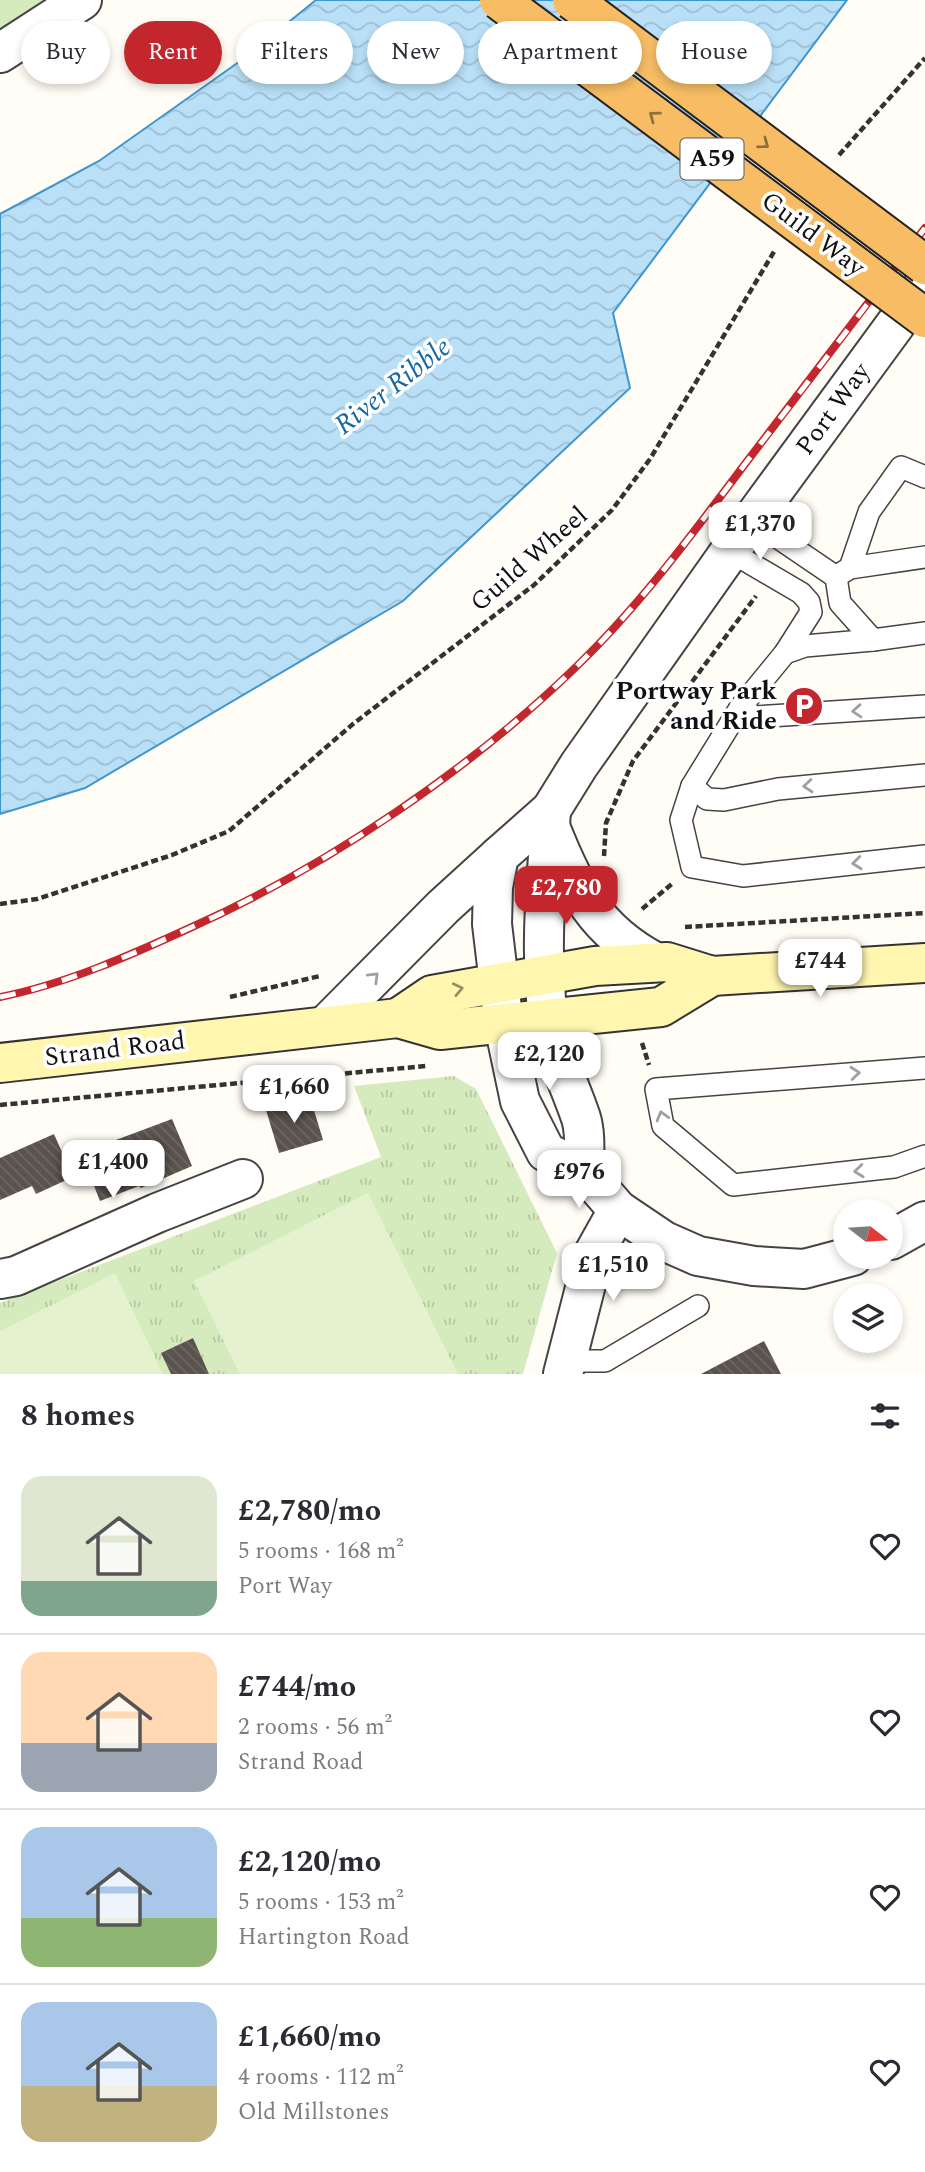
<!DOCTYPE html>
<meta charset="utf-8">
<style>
:root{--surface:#fff;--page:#f2f2f3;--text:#2b2b33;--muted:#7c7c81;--line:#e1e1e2;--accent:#c4262e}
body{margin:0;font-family:Spectral,serif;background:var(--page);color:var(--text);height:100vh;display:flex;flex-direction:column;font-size:26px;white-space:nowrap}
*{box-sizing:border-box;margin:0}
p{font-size:23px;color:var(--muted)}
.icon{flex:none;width:38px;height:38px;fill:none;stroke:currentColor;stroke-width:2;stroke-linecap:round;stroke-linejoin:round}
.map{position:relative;height:1374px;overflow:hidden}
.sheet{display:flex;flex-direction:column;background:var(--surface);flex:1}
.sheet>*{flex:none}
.banner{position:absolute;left:21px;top:21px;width:884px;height:63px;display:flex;gap:14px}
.needle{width:46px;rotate:107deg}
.controls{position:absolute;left:833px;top:1199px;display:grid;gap:14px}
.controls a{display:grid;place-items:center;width:70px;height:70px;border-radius:50%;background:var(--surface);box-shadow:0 4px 10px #0003;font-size:35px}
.price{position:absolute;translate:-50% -60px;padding:0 16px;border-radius:14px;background:#fff;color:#222;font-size:23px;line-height:46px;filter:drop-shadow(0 2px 4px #0008)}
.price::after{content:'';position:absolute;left:50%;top:42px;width:21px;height:16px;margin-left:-10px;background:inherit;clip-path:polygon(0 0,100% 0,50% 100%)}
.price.on{background:var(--accent);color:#fff}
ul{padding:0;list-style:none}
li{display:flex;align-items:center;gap:21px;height:175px;padding:0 21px}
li+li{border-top:2px solid var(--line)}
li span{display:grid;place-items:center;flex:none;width:196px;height:140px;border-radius:21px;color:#555}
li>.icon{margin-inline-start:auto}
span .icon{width:84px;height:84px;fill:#fffc;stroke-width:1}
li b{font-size:30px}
h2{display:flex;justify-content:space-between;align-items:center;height:84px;padding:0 21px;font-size:30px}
.pill{padding:0 24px;border-radius:32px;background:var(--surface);box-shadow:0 4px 10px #0003;font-size:24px;line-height:63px}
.pill.on{background:var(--accent);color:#fff}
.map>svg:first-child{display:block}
.grass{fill:#d5ebbd}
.park{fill:url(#park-tufts)}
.pitch{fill:#e6f2cf}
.water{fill:url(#water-waves);stroke:#3f96cf;stroke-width:2}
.building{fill:url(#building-back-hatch)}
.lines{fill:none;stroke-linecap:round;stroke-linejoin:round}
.service-casing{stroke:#444;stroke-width:24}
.minor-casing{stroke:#444;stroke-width:42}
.tertiary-casing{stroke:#444;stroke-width:42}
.secondary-casing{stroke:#333;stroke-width:42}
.path{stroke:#333;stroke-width:4.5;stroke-dasharray:7 3.5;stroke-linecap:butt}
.service{stroke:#fff;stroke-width:21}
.minor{stroke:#fff;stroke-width:38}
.tertiary{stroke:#fff;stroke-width:38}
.secondary{stroke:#fff6b0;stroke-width:38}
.rail-casing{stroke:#c4262e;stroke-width:8}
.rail{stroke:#fff;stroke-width:5;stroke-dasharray:16;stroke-linecap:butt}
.trunk-bridge-casing{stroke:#222;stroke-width:42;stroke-linecap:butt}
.trunk-bridge{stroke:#f7bc64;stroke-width:38}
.oneway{stroke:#906f3f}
.oneway2{stroke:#a0a0a0}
.oneway3{stroke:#948f68}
.labels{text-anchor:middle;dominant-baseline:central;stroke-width:7;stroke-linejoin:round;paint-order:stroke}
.shield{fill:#fff;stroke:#585858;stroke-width:2}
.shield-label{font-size:24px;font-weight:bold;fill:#111}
.street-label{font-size:26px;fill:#111;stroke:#fff}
.poi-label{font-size:26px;font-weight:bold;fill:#111;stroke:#fff;text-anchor:end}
.water-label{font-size:28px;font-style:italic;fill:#1768a6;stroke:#fff}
</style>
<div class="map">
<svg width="925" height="1374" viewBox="0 0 925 1374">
<defs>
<pattern id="park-tufts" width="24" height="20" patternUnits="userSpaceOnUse" patternTransform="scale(1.75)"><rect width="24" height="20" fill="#d5ebbd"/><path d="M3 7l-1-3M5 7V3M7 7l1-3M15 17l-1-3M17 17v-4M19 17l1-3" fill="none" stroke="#b6c8a1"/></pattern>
<pattern id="water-waves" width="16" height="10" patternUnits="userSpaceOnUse" patternTransform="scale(1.75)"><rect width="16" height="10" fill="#b9e0f7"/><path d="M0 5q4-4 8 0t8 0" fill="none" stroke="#9ebfd3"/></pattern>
<pattern id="building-back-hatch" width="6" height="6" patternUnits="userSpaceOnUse" patternTransform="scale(1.75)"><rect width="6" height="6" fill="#5a524d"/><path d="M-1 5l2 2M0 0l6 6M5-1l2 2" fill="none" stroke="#6d6662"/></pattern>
</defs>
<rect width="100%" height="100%" fill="#fffdf5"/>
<path class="grass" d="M0,0H56L0,37Z"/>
<path class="park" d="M454,1076L476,1089L557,1253L523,1374H0V1303L381,1157L354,1086Z"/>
<g class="pitch">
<path d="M368,1193L458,1374H240L194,1281Z"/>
<path d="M115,1273L163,1374H0V1331Z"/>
</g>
<path class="water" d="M316,0H847L613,313L630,388L403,601L85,788L0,814V214L99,161L243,59Z"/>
<g class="building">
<path d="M310,1097L323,1140L279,1153L266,1110Z"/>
<path d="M172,1119L192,1166L141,1188L139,1186L100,1201L81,1153Z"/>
<path d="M54,1134L73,1177L36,1194L32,1186L0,1200V1158Z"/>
<path d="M193,1338L209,1374H171L161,1353Z"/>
<path d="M764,1341L781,1374H701Z"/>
</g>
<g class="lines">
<defs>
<g id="service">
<path d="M752,520L836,577L840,603L873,640L925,633"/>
<path d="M731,552L801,593L809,602L811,612L785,653L740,708L755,717L925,706"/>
<path d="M850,568L869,512L901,467L925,477"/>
<path d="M840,574L850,568L925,557"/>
<path d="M785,653L805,646L873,640"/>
<path d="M740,708L692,786L681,820L692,867L743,876L925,856"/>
<path d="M692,786L707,799L724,800L778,789L925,775"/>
<path d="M925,1068L656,1089L663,1126L733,1185L894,1167L925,1156"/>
<path d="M569,1361H605L698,1306"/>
</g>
<g id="minor">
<path d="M0,53L82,0"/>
<path d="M0,1279L16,1276L157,1213L243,1179"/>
<path d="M563,1374L594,1253L618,1210"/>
</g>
<g id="tertiary">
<path d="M551,810C547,880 539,948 548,1017C553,1053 570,1085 581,1118C586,1134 584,1155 584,1171"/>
<path d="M551,829C575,889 595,930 655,962"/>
<path d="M326,1025L443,907L499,856"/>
<path d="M891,1240L925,1221"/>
<path d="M853,1256L804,1269L754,1266L698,1256L664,1241L618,1210L584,1171L546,1152L520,1101L504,1025L492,924L493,887L499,856L551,810L579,765L752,520L925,284"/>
</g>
<g id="secondary">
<path d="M398,1018L432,995L595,966L667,962L712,976L925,963"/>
<path d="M0,1063L398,1018L440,1030L661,1007L712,976"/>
</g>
</defs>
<use href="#service" class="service-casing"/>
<use href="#minor" class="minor-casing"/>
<use href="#tertiary" class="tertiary-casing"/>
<use href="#secondary" class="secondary-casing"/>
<g class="path">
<path d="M839,155L925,58"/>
<path d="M604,856L606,823L633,761L756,596"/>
<path d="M0,904L37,899L172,855L229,831L353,724L534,585L612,510L650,459L775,250"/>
<path d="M642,909L673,883"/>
<path d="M685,927L925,913"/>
<path d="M230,997L320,976"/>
<path d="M642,1043L649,1065"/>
<path d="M0,1105L426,1066"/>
</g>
<use href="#service" class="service"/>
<use href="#minor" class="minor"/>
<use href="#tertiary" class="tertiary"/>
<use href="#secondary" class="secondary"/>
<defs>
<path id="rail" d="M0,997C66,984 131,955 192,927C326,867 473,768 579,664C641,604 693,533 745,464C805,386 865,307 925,228"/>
</defs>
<use href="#rail" class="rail-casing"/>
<use href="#rail" class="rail"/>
<defs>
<g id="trunk-bridge">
<path d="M499,0L925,318"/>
<path d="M572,0L925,265"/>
</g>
</defs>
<use href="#trunk-bridge" class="trunk-bridge-casing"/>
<use href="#trunk-bridge" class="trunk-bridge"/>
</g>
<defs><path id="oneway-chevron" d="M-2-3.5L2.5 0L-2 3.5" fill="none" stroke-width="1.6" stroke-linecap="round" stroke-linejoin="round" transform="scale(1.75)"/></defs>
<g class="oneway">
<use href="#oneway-chevron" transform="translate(654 116) rotate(-143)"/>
<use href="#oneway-chevron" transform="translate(764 144) rotate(37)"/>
</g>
<g class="oneway2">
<use href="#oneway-chevron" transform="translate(857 711) rotate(176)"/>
<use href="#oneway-chevron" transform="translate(808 786) rotate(175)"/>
<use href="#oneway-chevron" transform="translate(857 863) rotate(174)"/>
<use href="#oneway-chevron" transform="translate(374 977) rotate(-45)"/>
<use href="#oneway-chevron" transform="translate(855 1073) rotate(-5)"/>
<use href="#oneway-chevron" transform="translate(662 1116) rotate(-106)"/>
<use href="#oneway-chevron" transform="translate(859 1171) rotate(174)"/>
</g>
<use class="oneway3" href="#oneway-chevron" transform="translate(458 989) rotate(-12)"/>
<defs>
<symbol id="parking-disc" viewBox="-11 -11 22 22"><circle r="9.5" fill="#c4262e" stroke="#fff"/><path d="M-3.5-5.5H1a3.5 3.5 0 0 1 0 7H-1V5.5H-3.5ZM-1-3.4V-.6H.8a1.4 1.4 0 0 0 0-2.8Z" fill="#fff"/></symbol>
</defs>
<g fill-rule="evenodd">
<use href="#parking-disc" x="782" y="684" width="44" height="44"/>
</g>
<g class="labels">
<rect class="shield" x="680.5" y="138.5" width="63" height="41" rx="5"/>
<g class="shield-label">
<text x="712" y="159">A59</text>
</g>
<g class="street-label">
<text transform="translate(813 234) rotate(37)">Guild Way</text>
<text transform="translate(833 409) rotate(-54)">Port Way</text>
<text transform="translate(529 559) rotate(-41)">Guild Wheel</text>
<text transform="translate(115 1049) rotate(-7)">Strand Road</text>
</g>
<g class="poi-label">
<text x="777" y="691">Portway Park<tspan x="777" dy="30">and Ride</tspan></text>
</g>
<g class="water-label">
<text transform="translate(393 386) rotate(-38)">River Ribble</text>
</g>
</g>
</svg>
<div class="controls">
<a><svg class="needle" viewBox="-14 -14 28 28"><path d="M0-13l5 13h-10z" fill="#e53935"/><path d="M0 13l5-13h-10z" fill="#7c7c81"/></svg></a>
<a><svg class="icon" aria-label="layers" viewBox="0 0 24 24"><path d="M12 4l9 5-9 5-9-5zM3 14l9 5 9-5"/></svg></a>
</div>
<b class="price" style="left:760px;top:562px">£1,370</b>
<b class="price on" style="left:566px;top:926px">£2,780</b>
<b class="price" style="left:820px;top:999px">£744</b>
<b class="price" style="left:549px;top:1092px">£2,120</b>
<b class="price" style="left:294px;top:1125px">£1,660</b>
<b class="price" style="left:113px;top:1200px">£1,400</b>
<b class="price" style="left:579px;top:1210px">£976</b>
<b class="price" style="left:613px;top:1303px">£1,510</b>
<div class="banner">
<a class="pill">Buy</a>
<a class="pill on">Rent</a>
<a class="pill">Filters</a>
<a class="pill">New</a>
<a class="pill">Apartment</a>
<a class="pill">House</a>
</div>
</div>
<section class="sheet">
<h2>8 homes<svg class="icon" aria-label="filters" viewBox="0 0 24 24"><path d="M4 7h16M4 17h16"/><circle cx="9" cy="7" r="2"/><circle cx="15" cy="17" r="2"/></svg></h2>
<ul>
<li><span style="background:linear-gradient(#dfe7d0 75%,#7fa58c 0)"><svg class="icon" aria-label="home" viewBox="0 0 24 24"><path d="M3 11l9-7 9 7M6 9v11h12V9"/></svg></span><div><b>£2,780/mo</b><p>5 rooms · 168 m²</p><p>Port Way</p></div><svg class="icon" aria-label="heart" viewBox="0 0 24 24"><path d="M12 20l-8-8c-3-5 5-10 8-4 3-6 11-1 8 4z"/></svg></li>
<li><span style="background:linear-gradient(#ffd9b3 65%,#9aa5b1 0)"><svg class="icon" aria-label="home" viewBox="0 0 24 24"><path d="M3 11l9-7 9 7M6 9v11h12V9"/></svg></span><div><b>£744/mo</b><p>2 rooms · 56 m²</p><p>Strand Road</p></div><svg class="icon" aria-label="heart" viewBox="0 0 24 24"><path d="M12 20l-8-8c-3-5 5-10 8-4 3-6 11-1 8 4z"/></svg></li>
<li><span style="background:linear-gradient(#a9c7e8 65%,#8fb573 0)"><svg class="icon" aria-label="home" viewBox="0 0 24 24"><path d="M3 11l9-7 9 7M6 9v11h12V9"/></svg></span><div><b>£2,120/mo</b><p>5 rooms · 153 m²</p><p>Hartington Road</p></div><svg class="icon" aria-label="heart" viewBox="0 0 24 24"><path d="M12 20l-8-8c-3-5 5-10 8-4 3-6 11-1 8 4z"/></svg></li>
<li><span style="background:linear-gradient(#a9c7e8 60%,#c2b280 0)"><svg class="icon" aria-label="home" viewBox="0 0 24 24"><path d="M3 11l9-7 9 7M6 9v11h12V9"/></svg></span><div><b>£1,660/mo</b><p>4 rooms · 112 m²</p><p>Old Millstones</p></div><svg class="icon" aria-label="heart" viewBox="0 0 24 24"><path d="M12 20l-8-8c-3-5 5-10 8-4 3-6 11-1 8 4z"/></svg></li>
</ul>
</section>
